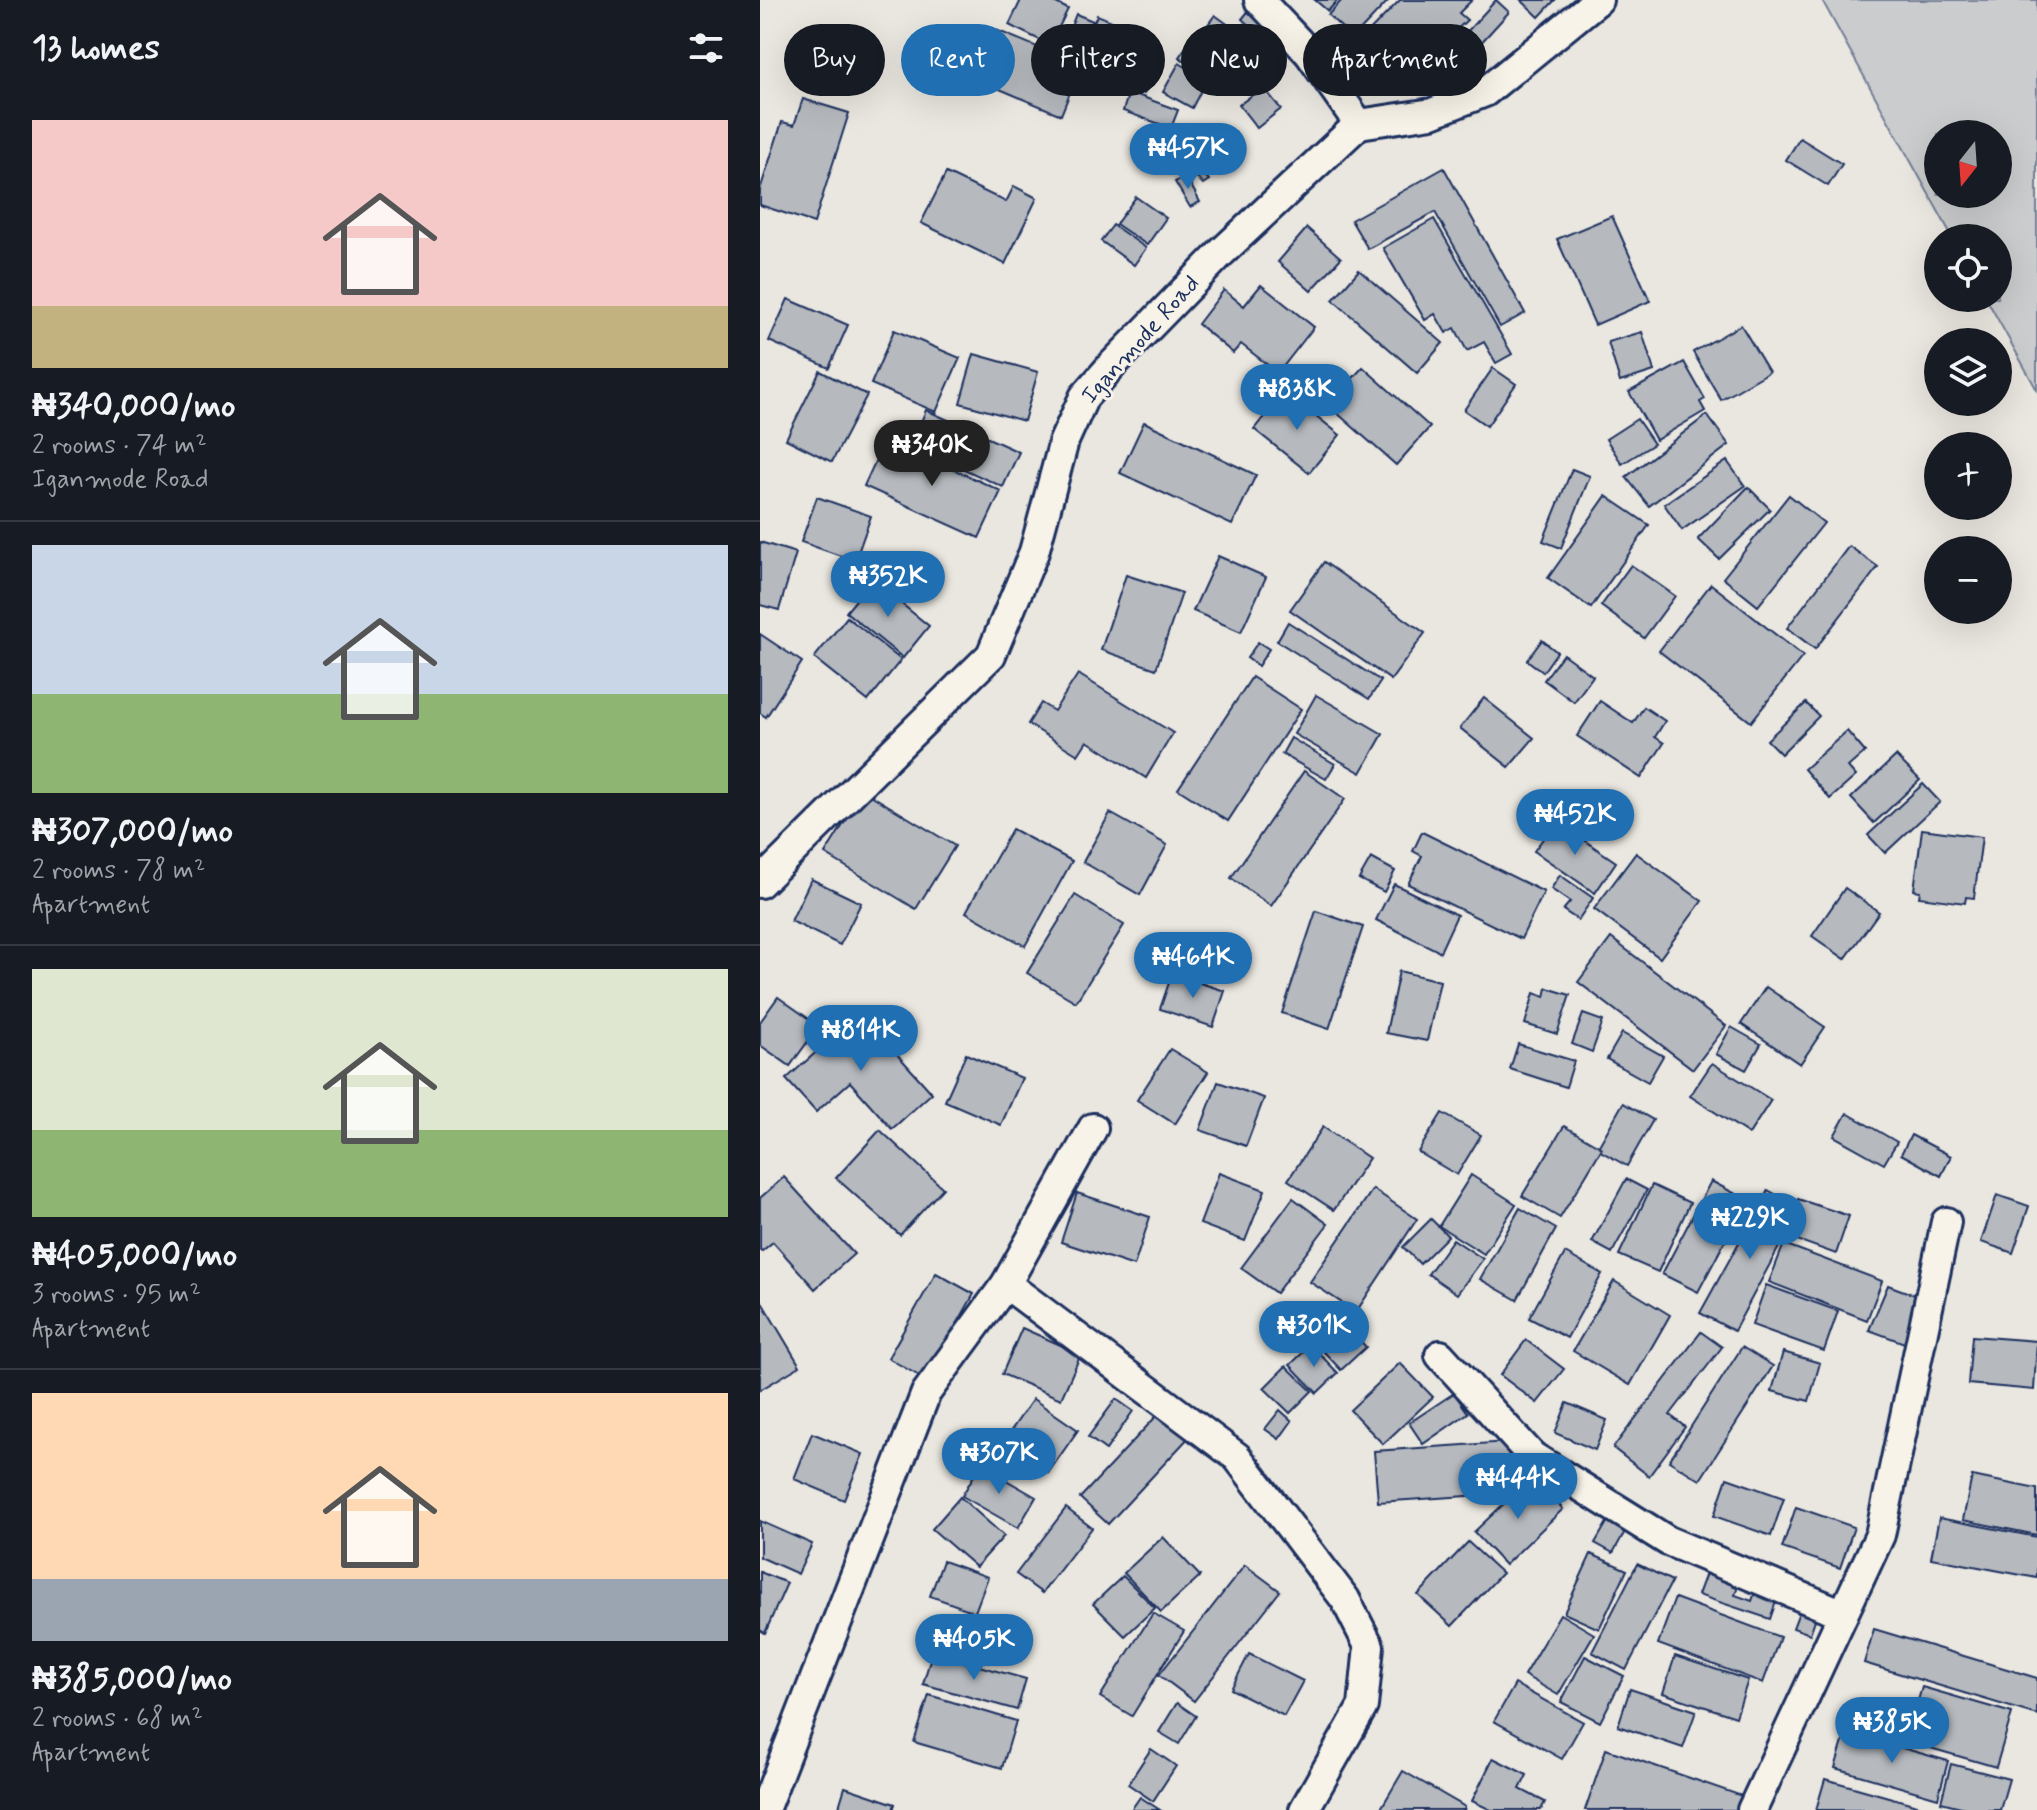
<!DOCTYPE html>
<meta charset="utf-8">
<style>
:root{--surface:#171b24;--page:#20242c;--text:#f1f3f6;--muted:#9ea1a6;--line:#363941;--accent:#1f6fb2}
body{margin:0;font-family:Mynerve,sans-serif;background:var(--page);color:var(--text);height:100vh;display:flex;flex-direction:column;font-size:30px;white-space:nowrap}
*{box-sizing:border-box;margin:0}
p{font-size:26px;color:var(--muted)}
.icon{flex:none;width:44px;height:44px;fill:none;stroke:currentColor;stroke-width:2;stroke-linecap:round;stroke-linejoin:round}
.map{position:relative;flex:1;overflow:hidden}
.details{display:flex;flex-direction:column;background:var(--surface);width:760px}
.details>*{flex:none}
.guide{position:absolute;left:24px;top:24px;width:760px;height:72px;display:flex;gap:16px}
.needle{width:52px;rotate:197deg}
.buttons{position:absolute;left:1164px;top:120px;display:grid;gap:16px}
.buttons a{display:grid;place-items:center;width:88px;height:88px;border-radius:50%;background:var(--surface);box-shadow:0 8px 32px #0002;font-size:40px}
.price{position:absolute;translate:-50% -68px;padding:0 18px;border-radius:28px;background:var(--accent);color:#fff;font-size:26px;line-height:52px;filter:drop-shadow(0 2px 4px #0008)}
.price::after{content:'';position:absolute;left:50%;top:48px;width:24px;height:18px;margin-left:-12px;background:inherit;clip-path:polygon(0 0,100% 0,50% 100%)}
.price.current{background:#222;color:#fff}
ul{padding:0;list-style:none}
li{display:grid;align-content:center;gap:16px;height:424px;padding:0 32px}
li+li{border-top:2px solid var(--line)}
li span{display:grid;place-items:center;height:248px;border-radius:0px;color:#555}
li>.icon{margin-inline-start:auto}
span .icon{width:144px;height:144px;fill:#fffc;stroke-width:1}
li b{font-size:34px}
h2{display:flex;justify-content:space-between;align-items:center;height:96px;padding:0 32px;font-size:34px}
.pill{padding:0 28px;border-radius:36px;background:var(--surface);box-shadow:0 8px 32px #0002;font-size:28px;line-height:72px}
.pill.current{background:var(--accent);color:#fff}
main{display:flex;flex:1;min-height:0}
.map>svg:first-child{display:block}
.green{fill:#cbcccd;stroke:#737e96;stroke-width:2;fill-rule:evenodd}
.building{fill:#b6babf;stroke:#1b2f5e;stroke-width:2}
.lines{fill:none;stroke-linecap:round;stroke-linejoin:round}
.street-casing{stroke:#1b2f5e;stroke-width:34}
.street{stroke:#f7f3e8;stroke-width:28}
.labels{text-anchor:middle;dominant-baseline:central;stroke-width:6;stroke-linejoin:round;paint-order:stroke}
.street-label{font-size:24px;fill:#1b2f5e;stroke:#f7f3e8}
</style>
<main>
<section class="details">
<h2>13 homes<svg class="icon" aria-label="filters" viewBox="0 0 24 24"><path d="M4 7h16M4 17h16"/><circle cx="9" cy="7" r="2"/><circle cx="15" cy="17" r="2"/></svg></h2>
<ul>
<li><span style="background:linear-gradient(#f6c9c9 75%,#c2b280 0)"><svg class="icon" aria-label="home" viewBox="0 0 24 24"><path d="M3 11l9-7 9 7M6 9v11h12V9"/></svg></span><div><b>₦340,000/mo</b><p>2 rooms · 74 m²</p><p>Iganmode Road</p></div></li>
<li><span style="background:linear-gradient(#c9d6e8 60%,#8fb573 0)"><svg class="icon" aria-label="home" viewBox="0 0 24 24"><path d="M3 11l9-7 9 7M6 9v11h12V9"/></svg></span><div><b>₦307,000/mo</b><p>2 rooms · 78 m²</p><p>Apartment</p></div></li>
<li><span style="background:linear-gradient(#dfe7d0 65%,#8fb573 0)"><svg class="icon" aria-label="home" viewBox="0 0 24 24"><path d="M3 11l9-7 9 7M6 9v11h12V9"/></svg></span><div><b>₦405,000/mo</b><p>3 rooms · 95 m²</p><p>Apartment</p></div></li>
<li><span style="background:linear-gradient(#ffd9b3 75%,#9aa5b1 0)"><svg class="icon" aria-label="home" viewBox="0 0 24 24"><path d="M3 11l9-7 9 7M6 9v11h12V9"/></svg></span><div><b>₦385,000/mo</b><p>2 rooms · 68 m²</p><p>Apartment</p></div></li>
</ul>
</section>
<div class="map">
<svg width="1277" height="1810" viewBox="0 0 1277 1810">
<rect width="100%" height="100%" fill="#eae7e0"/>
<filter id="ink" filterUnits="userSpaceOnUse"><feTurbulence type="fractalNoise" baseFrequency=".0125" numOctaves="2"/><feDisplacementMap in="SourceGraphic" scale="16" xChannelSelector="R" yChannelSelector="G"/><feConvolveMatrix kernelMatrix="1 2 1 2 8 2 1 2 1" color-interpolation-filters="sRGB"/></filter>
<g filter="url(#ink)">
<path class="green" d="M1062,0H1277V390L1226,298H1238V238H1193ZM1178,134H1238V194H1178Z"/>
<g class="building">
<path d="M261,0H290L308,9L290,45L249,25Z"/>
<path d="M555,0H578L568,11Z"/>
<path d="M582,0H629L593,38L568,15Z"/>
<path d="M640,0H712L699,13L707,20L694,32L690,28L635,85L595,46Z"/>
<path d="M736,0L749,12L718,46L705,34Z"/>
<path d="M761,0H795L779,17Z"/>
<path d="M491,8L510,25L501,36L482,19Z"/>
<path d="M316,14L333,21L326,36L310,29Z"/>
<path d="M337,15L359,24L338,69L294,48L303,28L327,38Z"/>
<path d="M455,15L488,39L473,59L441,34Z"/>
<path d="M236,30L321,65L301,115L216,79Z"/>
<path d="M360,33L403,55L384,94L340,71Z"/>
<path d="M435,34L467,56L451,79L419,57Z"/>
<path d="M419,63L447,79L432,108L403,92Z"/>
<path d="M503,87L521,109L497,128L479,105Z"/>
<path d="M369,92L418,110L411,128L363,111Z"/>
<path d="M43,99L89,113L54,223L0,205V190L22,122L34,125Z"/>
<path d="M1040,138L1082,164L1068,186L1026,160Z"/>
<path d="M439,168L449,180L443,184L433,173Z"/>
<path d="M684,168L765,313L740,327L675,212L608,249L591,220Z"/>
<path d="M186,173L246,202L254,186L277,198L245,264L161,223Z"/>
<path d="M426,176L440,202L430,207L415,182Z"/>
<path d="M376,197L406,218L387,245L356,224Z"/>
<path d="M852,216L890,301L835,325L797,239Z"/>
<path d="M674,219L752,354L736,363L724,342L707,351L695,328L686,333L675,314L665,320L623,248Z"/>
<path d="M353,225L386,248L374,265L341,241Z"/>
<path d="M547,228L581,258L551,291L518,262Z"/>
<path d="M599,270L683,343L657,373L573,300Z"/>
<path d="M501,285L554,327L518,373L481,344L473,353L438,324L464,290L484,306Z"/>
<path d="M28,299L88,325L69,368L9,341Z"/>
<path d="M981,325L1009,372L961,400L933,352Z"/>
<path d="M134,330L200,358L176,412L111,384Z"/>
<path d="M882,332L894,371L860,382L848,342Z"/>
<path d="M214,354L278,372L264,421L200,403Z"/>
<path d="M924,362L945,399L940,402L945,411L896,440L869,392Z"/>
<path d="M603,367L670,427L636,465L568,405Z"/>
<path d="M733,368L756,384L727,426L704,410Z"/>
<path d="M60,371L107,395L72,462L26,439Z"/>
<path d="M525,391L580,435L549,473L494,429Z"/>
<path d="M166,410L259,452L243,487L151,445Z"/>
<path d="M947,415L969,445L889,506L866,477Z"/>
<path d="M877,419L894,444L862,464L846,439Z"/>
<path d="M384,422L496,475L472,525L360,473Z"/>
<path d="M126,438L241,491L219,538L104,486Z"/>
<path d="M967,461L985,486L922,530L904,504Z"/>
<path d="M812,469L830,476L801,548L783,541Z"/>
<path d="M988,487L1010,509L959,559L938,539Z"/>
<path d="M1029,495L1064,523L998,606L963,578Z"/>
<path d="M846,496L889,525L831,608L788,578Z"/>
<path d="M57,497L111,516L95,561L41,542Z"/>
<path d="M0,542L36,553L19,610L0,605Z"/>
<path d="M1089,546L1118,567L1055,649L1027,628Z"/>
<path d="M458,556L506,577L481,632L433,611Z"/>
<path d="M564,562L665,633L631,680L530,610Z"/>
<path d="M871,565L915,596L884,638L841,606Z"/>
<path d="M366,575L422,593L396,669L341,650Z"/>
<path d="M112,580L169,626L143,658L86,612Z"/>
<path d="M951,584L1043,656L991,722L899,651Z"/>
<path d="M87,617L141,660L108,701L54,658Z"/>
<path d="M528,622L621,681L609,699L517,641Z"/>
<path d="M0,634L42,662L6,717L0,713Z"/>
<path d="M782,640L797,652L783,672L767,660Z"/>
<path d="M498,642L509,649L498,666L487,658Z"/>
<path d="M803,654L833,676L814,702L784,680Z"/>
<path d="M318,674L413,733L386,778L327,741L318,755L268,724L281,703L294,711Z"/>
<path d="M492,677L541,709L468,821L418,789Z"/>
<path d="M556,695L623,734L601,773L534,734Z"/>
<path d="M724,698L774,738L749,767L700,728Z"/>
<path d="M840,701L873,723L884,707L905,721L895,737L904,743L881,778L817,736Z"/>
<path d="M1046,703L1059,716L1021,754L1007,740Z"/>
<path d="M1087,731L1105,752L1088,767L1096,776L1070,799L1044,769Z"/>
<path d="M531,738L575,764L566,779L522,754Z"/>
<path d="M1136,756L1160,780L1114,823L1091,798Z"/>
<path d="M544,771L585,799L511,906L471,878Z"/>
<path d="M1163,784L1180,802L1125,853L1108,835Z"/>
<path d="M104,791L195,846L156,909L65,854Z"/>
<path d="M350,813L407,845L380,895L323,862Z"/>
<path d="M796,821L856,862L835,893L774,851Z"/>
<path d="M252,829L312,861L265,946L206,912Z"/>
<path d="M1162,829L1222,837L1214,898L1206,897L1205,903L1159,897L1160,891L1154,890Z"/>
<path d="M662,832L784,892L761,939L648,884L662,856L653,851Z"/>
<path d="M876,853L942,901L900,958L834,909Z"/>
<path d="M611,858L635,871L624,892L599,879Z"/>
<path d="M800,875L833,898L818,920L803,910L810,902L791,889Z"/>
<path d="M51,879L101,903L80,945L31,921Z"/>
<path d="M634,884L697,915L680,952L616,920Z"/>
<path d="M1085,888L1119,912L1085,959L1052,936Z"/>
<path d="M315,895L364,925L316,1002L267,973Z"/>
<path d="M556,911L603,927L569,1029L522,1013Z"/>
<path d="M851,938L966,1026L933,1069L818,982Z"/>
<path d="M639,971L680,981L667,1041L626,1033Z"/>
<path d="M412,974L465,991L453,1027L400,1009Z"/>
<path d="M1006,987L1065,1027L1040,1064L981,1024Z"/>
<path d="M787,988L810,995L797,1034L765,1024L774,993L785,997Z"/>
<path d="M18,997L59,1026L30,1066L0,1045V1022Z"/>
<path d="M100,1013L172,1093L132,1129L90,1082L56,1112L26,1079Z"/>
<path d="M823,1014L843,1021L832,1052L812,1044Z"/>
<path d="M971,1027L1001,1044L986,1070L956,1054Z"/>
<path d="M862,1033L903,1056L888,1082L847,1059Z"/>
<path d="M758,1044L814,1061L806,1087L750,1069Z"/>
<path d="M410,1049L448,1072L415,1124L377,1100Z"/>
<path d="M206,1054L262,1078L241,1125L185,1101Z"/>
<path d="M952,1063L1011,1100L989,1134L930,1096Z"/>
<path d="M458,1082L504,1098L486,1146L440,1130Z"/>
<path d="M863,1103L893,1120L867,1166L837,1149Z"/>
<path d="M682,1113L721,1135L697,1175L658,1152Z"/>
<path d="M1087,1113L1137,1142L1124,1164L1074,1136Z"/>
<path d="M804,1126L842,1148L800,1218L762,1196Z"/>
<path d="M563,1127L609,1158L574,1210L528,1180Z"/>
<path d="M120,1130L183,1188L140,1235L76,1178Z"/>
<path d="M1151,1135L1191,1156L1181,1176L1141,1154Z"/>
<path d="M459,1173L505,1190L485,1241L440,1224Z"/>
<path d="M711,1175L756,1204L724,1254L679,1226Z"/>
<path d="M24,1177L94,1254L55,1289L13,1242L2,1251L0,1250V1198Z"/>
<path d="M866,1179L887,1190L852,1253L832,1242Z"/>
<path d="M951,1181L987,1200L938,1292L902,1274Z"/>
<path d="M892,1185L930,1203L898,1272L859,1255Z"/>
<path d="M613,1189L657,1219L596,1312L550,1282Z"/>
<path d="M1008,1190L1040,1208L974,1331L940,1313Z"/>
<path d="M317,1193L390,1217L374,1266L301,1242Z"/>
<path d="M1237,1195L1269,1206L1253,1253L1221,1242Z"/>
<path d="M533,1198L568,1224L516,1293L481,1268Z"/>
<path d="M1038,1199L1089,1216L1076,1254L1026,1236Z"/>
<path d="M760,1208L796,1229L757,1300L720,1279Z"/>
<path d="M671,1219L688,1236L660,1264L643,1247Z"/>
<path d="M693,1239L723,1259L697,1294L668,1274Z"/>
<path d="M1024,1244L1122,1281L1107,1320L1009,1282Z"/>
<path d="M805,1253L842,1274L807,1338L769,1318Z"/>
<path d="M176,1273L214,1294L166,1380L128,1358Z"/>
<path d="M854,1281L910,1315L870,1385L813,1351Z"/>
<path d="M1006,1285L1078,1311L1064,1351L992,1325Z"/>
<path d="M1128,1285L1163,1298L1147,1344L1109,1330Z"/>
<path d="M0,1299L40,1366L0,1390Z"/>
<path d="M576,1315L606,1347L581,1370L551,1338Z"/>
<path d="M262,1328L321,1354L301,1399L242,1374Z"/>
<path d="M941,1332L962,1347L910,1415L925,1427L889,1476L853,1448Z"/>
<path d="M1212,1336L1277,1341L1274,1390L1208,1384Z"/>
<path d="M766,1340L804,1369L777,1403L740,1375Z"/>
<path d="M551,1345L578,1373L557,1393L530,1365Z"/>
<path d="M982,1347L1013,1366L940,1480L909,1461Z"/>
<path d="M1023,1352L1060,1363L1049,1401L1012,1391Z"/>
<path d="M640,1363L673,1397L623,1444L590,1410Z"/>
<path d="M526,1366L552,1391L530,1413L504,1388Z"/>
<path d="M694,1393L708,1413L663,1444L649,1423Z"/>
<path d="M273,1399L318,1430L288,1473L243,1442Z"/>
<path d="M356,1399L373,1411L346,1450L328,1437Z"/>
<path d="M807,1403L847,1420L835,1450L795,1433Z"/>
<path d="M403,1409L431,1435L348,1524L320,1498Z"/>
<path d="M520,1410L532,1421L519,1439L505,1429Z"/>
<path d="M52,1433L103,1454L84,1500L34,1479Z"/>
<path d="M748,1442L751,1493L618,1502L614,1451Z"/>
<path d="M220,1465L276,1497L258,1528L202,1496Z"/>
<path d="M1212,1476L1277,1489V1535L1203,1520Z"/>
<path d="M772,1477L803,1509L745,1565L714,1532Z"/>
<path d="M967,1478L1024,1498L1011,1536L954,1516Z"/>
<path d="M200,1497L244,1536L216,1567L172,1529Z"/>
<path d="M1036,1507L1094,1527L1080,1568L1022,1548Z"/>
<path d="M306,1508L332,1528L282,1593L256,1574Z"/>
<path d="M1179,1518L1277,1537V1578L1171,1558Z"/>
<path d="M849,1519L867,1528L853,1553L835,1543Z"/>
<path d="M0,1521L52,1544L38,1574L0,1557Z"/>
<path d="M403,1537L440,1576L401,1612L364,1573Z"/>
<path d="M708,1542L742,1573L692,1626L658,1595Z"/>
<path d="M831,1554L867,1570L839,1629L804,1613Z"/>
<path d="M183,1561L228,1577L215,1612L170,1596Z"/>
<path d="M877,1564L912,1581L866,1670L832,1652Z"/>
<path d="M485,1565L520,1591L434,1701L399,1675Z"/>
<path d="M948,1568L980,1579L975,1595L992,1601L996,1589L1018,1596L1010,1619L938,1595Z"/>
<path d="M0,1572L27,1583L5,1633L0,1630Z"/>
<path d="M363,1576L395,1608L365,1636L333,1604Z"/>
<path d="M915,1598L1020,1637L1003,1683L898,1644Z"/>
<path d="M1042,1604L1058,1611L1050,1634L1033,1628Z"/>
<path d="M393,1613L424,1631L372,1716L340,1697Z"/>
<path d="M800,1614L834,1634L798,1695L764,1675Z"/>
<path d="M1114,1629L1277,1678V1715L1104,1663Z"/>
<path d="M172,1653L266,1679L257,1710L163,1684Z"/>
<path d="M489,1654L543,1681L524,1716L471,1689Z"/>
<path d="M825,1656L864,1676L840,1722L801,1702Z"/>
<path d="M915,1656L988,1680L976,1717L903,1693Z"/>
<path d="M755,1684L823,1722L802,1759L734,1721Z"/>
<path d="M1162,1687L1252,1713L1236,1767L1146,1741Z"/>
<path d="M870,1689L936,1711L923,1748L858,1726Z"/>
<path d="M169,1695L256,1721L242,1768L154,1742Z"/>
<path d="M417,1703L436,1716L419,1744L399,1732Z"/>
<path d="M1086,1732L1188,1761L1178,1798L1075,1768Z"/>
<path d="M391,1749L416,1766L393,1801L368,1784Z"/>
<path d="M846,1749L982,1796L977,1810H825Z"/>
<path d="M733,1758L767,1775L760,1789L785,1802L781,1810H731L712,1801Z"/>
<path d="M1191,1764L1249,1779L1240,1810H1213L1181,1802Z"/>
<path d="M643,1771L705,1807L704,1810H620Z"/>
<path d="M1065,1779L1171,1809V1810H1056Z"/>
<path d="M85,1787L135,1804L133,1810H78Z"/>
<path d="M380,1797L400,1810H371Z"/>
</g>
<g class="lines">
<defs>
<g id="street">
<path d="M499,0L549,53L599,124"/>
<path d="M0,883L231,655L274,552L304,441L324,397L353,364L462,252L599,124L672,113L725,92L838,0"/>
<path d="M246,1284L477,1457L585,1599L609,1646L603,1706L544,1810"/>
<path d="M680,1355L772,1456L908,1541L1083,1614"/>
<path d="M4,1810L166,1393L246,1284L333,1128"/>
<path d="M992,1810L1120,1535L1186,1222"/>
</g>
</defs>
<use href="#street" class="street-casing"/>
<use href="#street" class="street"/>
</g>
</g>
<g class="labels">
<g class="street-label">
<text transform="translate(381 340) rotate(-48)">Iganmode Road</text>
</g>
</g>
</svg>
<div class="buttons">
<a><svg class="needle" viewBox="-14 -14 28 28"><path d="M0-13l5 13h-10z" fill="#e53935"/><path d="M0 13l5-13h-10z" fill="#9ea1a6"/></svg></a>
<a><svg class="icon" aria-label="locate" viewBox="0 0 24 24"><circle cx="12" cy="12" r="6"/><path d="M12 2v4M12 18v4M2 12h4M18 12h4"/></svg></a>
<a><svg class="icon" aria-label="layers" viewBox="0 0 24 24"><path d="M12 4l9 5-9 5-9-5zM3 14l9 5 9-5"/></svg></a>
<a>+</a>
<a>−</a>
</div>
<b class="price" style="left:428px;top:191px">₦457K</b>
<b class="price" style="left:537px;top:432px">₦838K</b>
<b class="price current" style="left:172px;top:488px">₦340K</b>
<b class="price" style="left:128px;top:619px">₦352K</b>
<b class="price" style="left:815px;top:857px">₦452K</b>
<b class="price" style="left:433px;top:1000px">₦464K</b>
<b class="price" style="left:101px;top:1073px">₦814K</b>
<b class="price" style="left:990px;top:1261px">₦229K</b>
<b class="price" style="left:554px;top:1369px">₦301K</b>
<b class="price" style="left:239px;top:1496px">₦307K</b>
<b class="price" style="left:758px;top:1521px">₦444K</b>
<b class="price" style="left:214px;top:1682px">₦405K</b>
<b class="price" style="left:1132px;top:1765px">₦385K</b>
<div class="guide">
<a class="pill">Buy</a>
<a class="pill current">Rent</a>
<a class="pill">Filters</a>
<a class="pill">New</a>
<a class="pill">Apartment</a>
</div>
</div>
</main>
